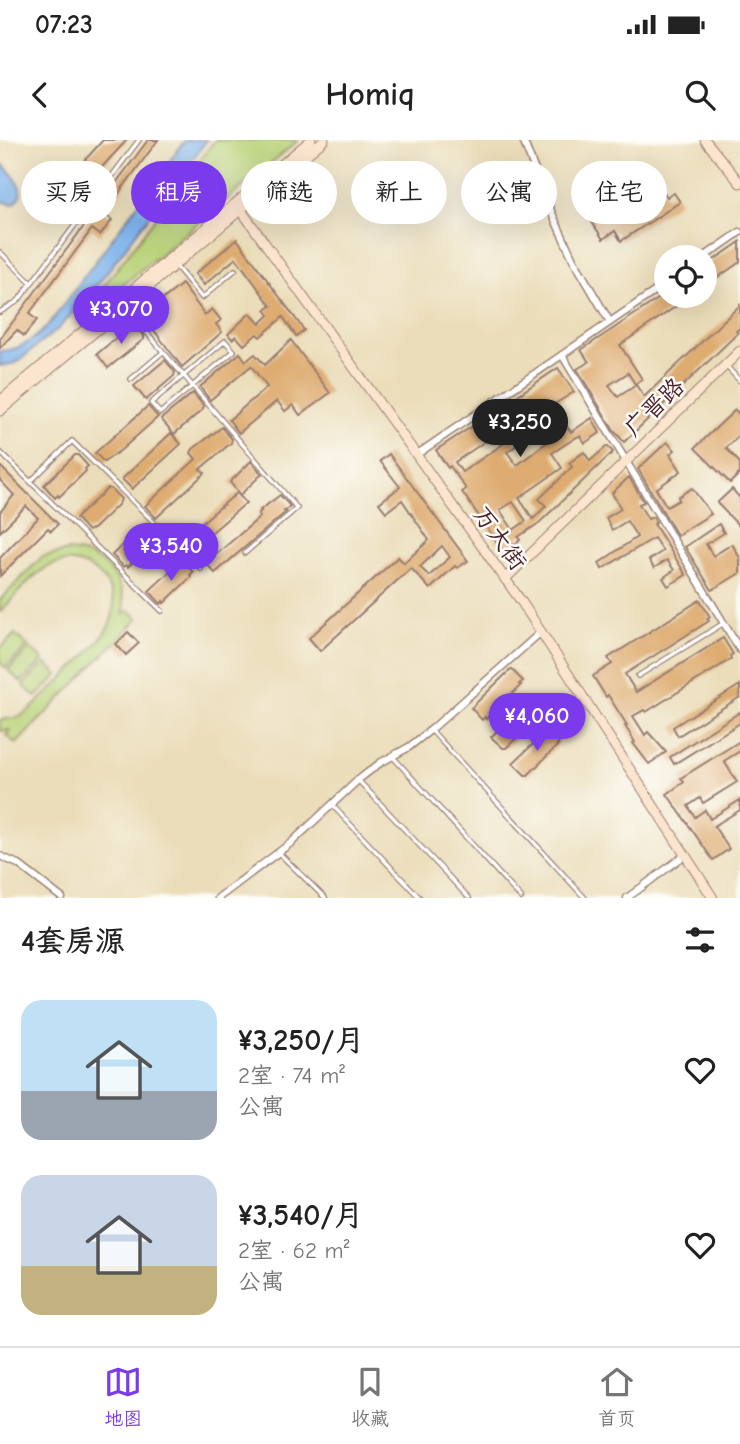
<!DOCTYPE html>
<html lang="zh">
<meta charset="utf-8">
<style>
:root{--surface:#fff;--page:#f6f6f6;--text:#222;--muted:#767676;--line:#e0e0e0;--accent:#7c3aed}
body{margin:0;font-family:"Comic Neue","LXGW WenKai TC",sans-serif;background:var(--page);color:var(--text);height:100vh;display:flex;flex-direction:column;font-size:26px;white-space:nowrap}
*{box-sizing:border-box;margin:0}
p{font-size:23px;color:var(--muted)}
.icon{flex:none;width:38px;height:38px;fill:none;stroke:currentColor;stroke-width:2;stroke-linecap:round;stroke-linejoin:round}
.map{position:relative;height:758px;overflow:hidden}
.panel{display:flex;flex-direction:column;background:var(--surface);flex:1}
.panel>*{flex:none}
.hud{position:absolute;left:21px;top:21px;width:698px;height:63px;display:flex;gap:14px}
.controls{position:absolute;left:654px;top:105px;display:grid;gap:14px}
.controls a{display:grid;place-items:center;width:63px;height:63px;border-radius:50%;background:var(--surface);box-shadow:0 7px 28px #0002;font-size:35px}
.price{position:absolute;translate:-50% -60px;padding:0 16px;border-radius:24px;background:var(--accent);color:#fff;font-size:23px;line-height:46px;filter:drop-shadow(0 2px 4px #0008)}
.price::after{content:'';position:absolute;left:50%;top:42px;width:21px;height:16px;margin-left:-10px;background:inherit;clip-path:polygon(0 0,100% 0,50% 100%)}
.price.on{background:#222;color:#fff}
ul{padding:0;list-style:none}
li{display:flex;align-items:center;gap:21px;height:175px;padding:0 21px}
li span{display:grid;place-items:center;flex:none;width:196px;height:140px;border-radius:21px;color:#555}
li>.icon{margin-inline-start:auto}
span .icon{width:84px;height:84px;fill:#fffc;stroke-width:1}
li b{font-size:30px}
h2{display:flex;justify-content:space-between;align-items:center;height:84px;padding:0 21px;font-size:30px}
.tag{padding:0 24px;border-radius:32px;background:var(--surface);box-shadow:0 7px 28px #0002;font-size:24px;line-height:63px}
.tag.on{background:var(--accent);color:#fff}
.status{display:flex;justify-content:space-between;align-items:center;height:49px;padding:0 35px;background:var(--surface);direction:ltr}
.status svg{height:19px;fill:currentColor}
header{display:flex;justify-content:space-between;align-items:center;height:91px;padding:0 21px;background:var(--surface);font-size:32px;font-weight:800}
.dock{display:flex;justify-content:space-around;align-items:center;height:98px;border-top:2px solid var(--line);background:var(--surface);font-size:19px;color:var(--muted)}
.dock a{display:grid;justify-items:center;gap:4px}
.dock .on{color:var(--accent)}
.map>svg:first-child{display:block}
.green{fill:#b8d176;stroke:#817850;stroke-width:2}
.water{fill:#7db2eb;stroke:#64688b;stroke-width:2}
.building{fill:#deab6f;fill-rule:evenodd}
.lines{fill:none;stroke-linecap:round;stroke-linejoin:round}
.lane-casing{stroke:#9a7e72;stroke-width:6}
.street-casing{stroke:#9a7e72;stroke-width:9}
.secondary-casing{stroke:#9a7e72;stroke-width:11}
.lane{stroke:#fff;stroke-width:3.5}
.street{stroke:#fff;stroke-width:6}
.secondary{stroke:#fce5cf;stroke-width:9}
.labels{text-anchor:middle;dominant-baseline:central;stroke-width:5;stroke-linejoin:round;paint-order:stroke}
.street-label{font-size:24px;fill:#4a1f2b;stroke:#fdfcf7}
</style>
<div class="status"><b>07:23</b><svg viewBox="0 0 49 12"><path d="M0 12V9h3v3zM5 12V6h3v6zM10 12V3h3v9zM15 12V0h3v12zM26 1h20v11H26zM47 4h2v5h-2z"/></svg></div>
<header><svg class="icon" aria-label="back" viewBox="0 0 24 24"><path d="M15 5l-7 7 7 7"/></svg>Homiq<svg class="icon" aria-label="search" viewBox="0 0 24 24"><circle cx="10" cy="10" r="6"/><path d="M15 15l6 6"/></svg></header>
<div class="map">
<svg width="740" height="758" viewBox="0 0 740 758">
<rect width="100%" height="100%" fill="#fdfcf7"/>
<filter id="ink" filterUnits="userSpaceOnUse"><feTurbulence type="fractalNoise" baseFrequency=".0143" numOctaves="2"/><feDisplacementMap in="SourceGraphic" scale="14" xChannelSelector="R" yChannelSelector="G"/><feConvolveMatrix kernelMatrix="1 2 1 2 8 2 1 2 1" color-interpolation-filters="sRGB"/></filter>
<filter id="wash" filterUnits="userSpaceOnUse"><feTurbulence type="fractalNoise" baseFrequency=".00686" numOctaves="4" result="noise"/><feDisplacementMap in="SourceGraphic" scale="28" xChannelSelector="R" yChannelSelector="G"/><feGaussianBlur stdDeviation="1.57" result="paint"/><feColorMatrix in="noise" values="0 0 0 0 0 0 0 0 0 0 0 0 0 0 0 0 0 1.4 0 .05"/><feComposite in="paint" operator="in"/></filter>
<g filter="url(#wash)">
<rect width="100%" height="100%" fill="#ebddb9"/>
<g class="green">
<path d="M215,0H299L85,176L83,173Z"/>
<path d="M68,411C103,413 126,439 124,474L129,470L138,479L16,604L6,595L10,590L0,591V580L19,577L31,569C50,550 104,503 111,481C124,446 87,411 52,425C32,433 15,457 0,472V460L42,417Z"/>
<path d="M15,494L28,506L6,528L0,523V509Z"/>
<path d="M30,508L43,520L21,542L8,530Z"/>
<path d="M45,523L58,535L36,557L23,545Z"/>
</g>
<g class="water">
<path d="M185,0H207L98,144L60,187L16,223L0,226V211C21,210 36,199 50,183Z"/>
<path d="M0,22C11,32 32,53 13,64L0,61Z"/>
</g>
<g id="blocks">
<g class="building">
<path d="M103,0H127L89,41L76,30Z"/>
<path d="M148,0H158L104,73L112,80L100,95L92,89L29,174L37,180L24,196L17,190L0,208V199Z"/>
<path d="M650,31L667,57L674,53L680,62L621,101L615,91L603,99L584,70L595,62L597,66Z"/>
<path d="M237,99L304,190L296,196L283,177L260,197L257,194L244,205L236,196L232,199L228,194L250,173L260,184L269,175L265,170L271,166L236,118L204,145L195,134Z"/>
<path d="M740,102V122L705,146V126Z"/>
<path d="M182,144L205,175L212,169L221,180L216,184L222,192L182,227L153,189L151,191L140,178Z"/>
<path d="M667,153V156H691L620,205L642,239L635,244L628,233L609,245L618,257L636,245L644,257L740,165V188L736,191L738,193L624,302L614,291L577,229L589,222L581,210Z"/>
<path d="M133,184L144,196V199L108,228L97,214Z"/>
<path d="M291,200L330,253L300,275L293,265L285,271L277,261L239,293L229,280L267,247L251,226L210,260L200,247L240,213L246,221L255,214L265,225Z"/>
<path d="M165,220L175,232L174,236L146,260L134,246Z"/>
<path d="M558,228L574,252L553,265L563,281L571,292L592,278L600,293L585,303L580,296L577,297L552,313L562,328L519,358L533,379L546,366L539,359L572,327L569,323L584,312L590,321L607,306L613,312L539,383L518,397L520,400L504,412L462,352L466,349L450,326L448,328L436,310L485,278L489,284L503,275L499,268ZM546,265L554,277L538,287L547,302L529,316L517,325L507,312L517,305L512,298L462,332L455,322L506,287L504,283L518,274L522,281ZM513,362L526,381L513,390L500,370Z"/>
<path d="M193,253L204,266L202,270L174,294L161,279Z"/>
<path d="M148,266L158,277L121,310L104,322L95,313Z"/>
<path d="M735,270L740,275V295L726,308L740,323V333L730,343L695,308Z"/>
<path d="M222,287L232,299L231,303L200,329L205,333L156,378L145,366L196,319L191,313L193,309Z"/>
<path d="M171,293L181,304L132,349L122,339Z"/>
<path d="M667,302L675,310L670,314L681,331L656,349L667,367L679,360L678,357L692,348L711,374L677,395L638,329Z"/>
<path d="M389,314L468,421L457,428L455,426L430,449L411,428L320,511L309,498L398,417L404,423L429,400L402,360L386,372L379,363L400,347L380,321ZM442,406L450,417L429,436L420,427Z"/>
<path d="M75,315H78L88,326L85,329L86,331L59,357L58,355L55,358L44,345Z"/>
<path d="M251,321L262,334L240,355L230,342Z"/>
<path d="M0,326L58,384L51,391L48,388L0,436V418L38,378L26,366L0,392V372L14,355L0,340Z"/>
<path d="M629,337L644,362L639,364L648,379L653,377L656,383L654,384L686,435L668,446L663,438L674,430L667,420L654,428L649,420L663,411L654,398L602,429L599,423L637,397L627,381L612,390L606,378L621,369L612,353Z"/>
<path d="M108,348L111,349L121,359L119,364L92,390L91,389L88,391L76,378Z"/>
<path d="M732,349L740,358V387L717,363Z"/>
<path d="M237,353L246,363L190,411L181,400Z"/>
<path d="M280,355L290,366L284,371L286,372L215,433L206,423L260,377L258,374L261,371L260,370Z"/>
<path d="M719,384L724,393L706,404L713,416L732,404L740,418V433L712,450L685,407Z"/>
<path d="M143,385H146L156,396L154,400L128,427L126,425L124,427L112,415Z"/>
<path d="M180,422H183L193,432L190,435L191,437L164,463L163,461L161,464L149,451Z"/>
<path d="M700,460L710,477L707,478L709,481L625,534L636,552L723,498L733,514L730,516L731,519L646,572L644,570L633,576L645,595L648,592L666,612L649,624L633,603L635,602L625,586L627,585L608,555L606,557L593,536L612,524L608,518Z"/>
<path d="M128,492L139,503L126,515L116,504Z"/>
<path d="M511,529L523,541L519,544L521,545L486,579L485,577L482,580L471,568Z"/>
<path d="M740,545V557L678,596L673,587Z"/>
<path d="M530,559L542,571L538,574L540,576L506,608H503L491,597Z"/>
<path d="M740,572V583L674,624L670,617Z"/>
<path d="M549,589L560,601L557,604L558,605L528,635H525L513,623Z"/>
<path d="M740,601V611L724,621L737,642L703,663L700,658L688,666L695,677L705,670L710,679L740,660V670L714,686L729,709L713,720L667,654L684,642L681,638Z"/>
</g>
</g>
</g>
<g filter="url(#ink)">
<use href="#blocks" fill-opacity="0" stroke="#9a7e72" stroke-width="2"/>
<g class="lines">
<defs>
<g id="lane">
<path d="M0,112L31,143"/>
<path d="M175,125L202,158L235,130"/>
<path d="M125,167L297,368L245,413"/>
<path d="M0,172L18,161L139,0"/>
<path d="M225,201L234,211L160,273L151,263Z"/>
<path d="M727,227L740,241"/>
<path d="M131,239L163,212"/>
<path d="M0,312L162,471"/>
<path d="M31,341L72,301L201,429"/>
<path d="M638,536L724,483"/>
<path d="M431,590L585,758"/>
<path d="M393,617L521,758"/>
<path d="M358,640L469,758"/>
<path d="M332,665L420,758"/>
<path d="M279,713L325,758"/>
</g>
<g id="street">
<path d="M523,0L551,71L573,119L610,182"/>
<path d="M704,117L740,92"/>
<path d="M562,215L740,510"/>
<path d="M416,315L667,143"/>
<path d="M0,716L18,724L62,758"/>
<path d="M218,758L292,702L358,640L380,623L409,607L433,588L541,492"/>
<path d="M627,758L685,715"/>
</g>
<g id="secondary">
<path d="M705,0L740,43"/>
<path d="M241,70L521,461L713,758"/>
<path d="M0,261L311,0"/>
<path d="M0,271L324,0"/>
<path d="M505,439L740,211"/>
</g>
</defs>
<use href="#lane" class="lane-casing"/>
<use href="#street" class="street-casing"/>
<use href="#secondary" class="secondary-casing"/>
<use href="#lane" class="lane"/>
<use href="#street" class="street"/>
<use href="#secondary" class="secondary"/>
</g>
</g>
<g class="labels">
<g class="street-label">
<text transform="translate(654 267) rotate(-44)">广晋路</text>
<text transform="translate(500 398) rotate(54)">万大街</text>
</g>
</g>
</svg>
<div class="controls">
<a><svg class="icon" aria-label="locate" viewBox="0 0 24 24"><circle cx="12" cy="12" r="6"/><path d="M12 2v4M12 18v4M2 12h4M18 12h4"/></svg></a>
</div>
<b class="price" style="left:121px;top:206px">¥3,070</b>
<b class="price on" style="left:520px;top:319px">¥3,250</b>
<b class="price" style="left:171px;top:443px">¥3,540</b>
<b class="price" style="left:537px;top:613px">¥4,060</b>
<div class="hud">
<a class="tag">买房</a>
<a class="tag on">租房</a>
<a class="tag">筛选</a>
<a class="tag">新上</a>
<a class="tag">公寓</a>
<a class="tag">住宅</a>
</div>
</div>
<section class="panel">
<h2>4套房源<svg class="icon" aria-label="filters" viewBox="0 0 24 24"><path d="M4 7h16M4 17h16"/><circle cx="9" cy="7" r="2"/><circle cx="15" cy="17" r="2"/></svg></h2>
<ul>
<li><span style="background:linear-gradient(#bfe0f5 65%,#9aa5b1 0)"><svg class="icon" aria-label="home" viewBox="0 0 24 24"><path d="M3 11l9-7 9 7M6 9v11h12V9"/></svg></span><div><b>¥3,250/月</b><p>2室 · 74 m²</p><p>公寓</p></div><svg class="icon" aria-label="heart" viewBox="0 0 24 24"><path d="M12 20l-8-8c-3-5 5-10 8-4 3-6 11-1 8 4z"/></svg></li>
<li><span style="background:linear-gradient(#c9d6e8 65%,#c2b280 0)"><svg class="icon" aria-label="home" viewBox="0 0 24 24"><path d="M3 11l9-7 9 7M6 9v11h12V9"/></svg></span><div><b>¥3,540/月</b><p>2室 · 62 m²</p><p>公寓</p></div><svg class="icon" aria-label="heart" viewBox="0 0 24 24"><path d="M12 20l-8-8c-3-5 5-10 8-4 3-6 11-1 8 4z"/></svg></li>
</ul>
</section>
<nav class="dock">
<a class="on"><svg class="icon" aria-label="map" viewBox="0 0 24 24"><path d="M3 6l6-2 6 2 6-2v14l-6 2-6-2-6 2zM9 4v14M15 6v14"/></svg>地图</a>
<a><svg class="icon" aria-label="saved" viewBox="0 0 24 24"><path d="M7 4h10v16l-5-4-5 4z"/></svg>收藏</a>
<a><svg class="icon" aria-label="home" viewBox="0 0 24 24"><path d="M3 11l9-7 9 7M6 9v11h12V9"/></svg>首页</a>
</nav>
